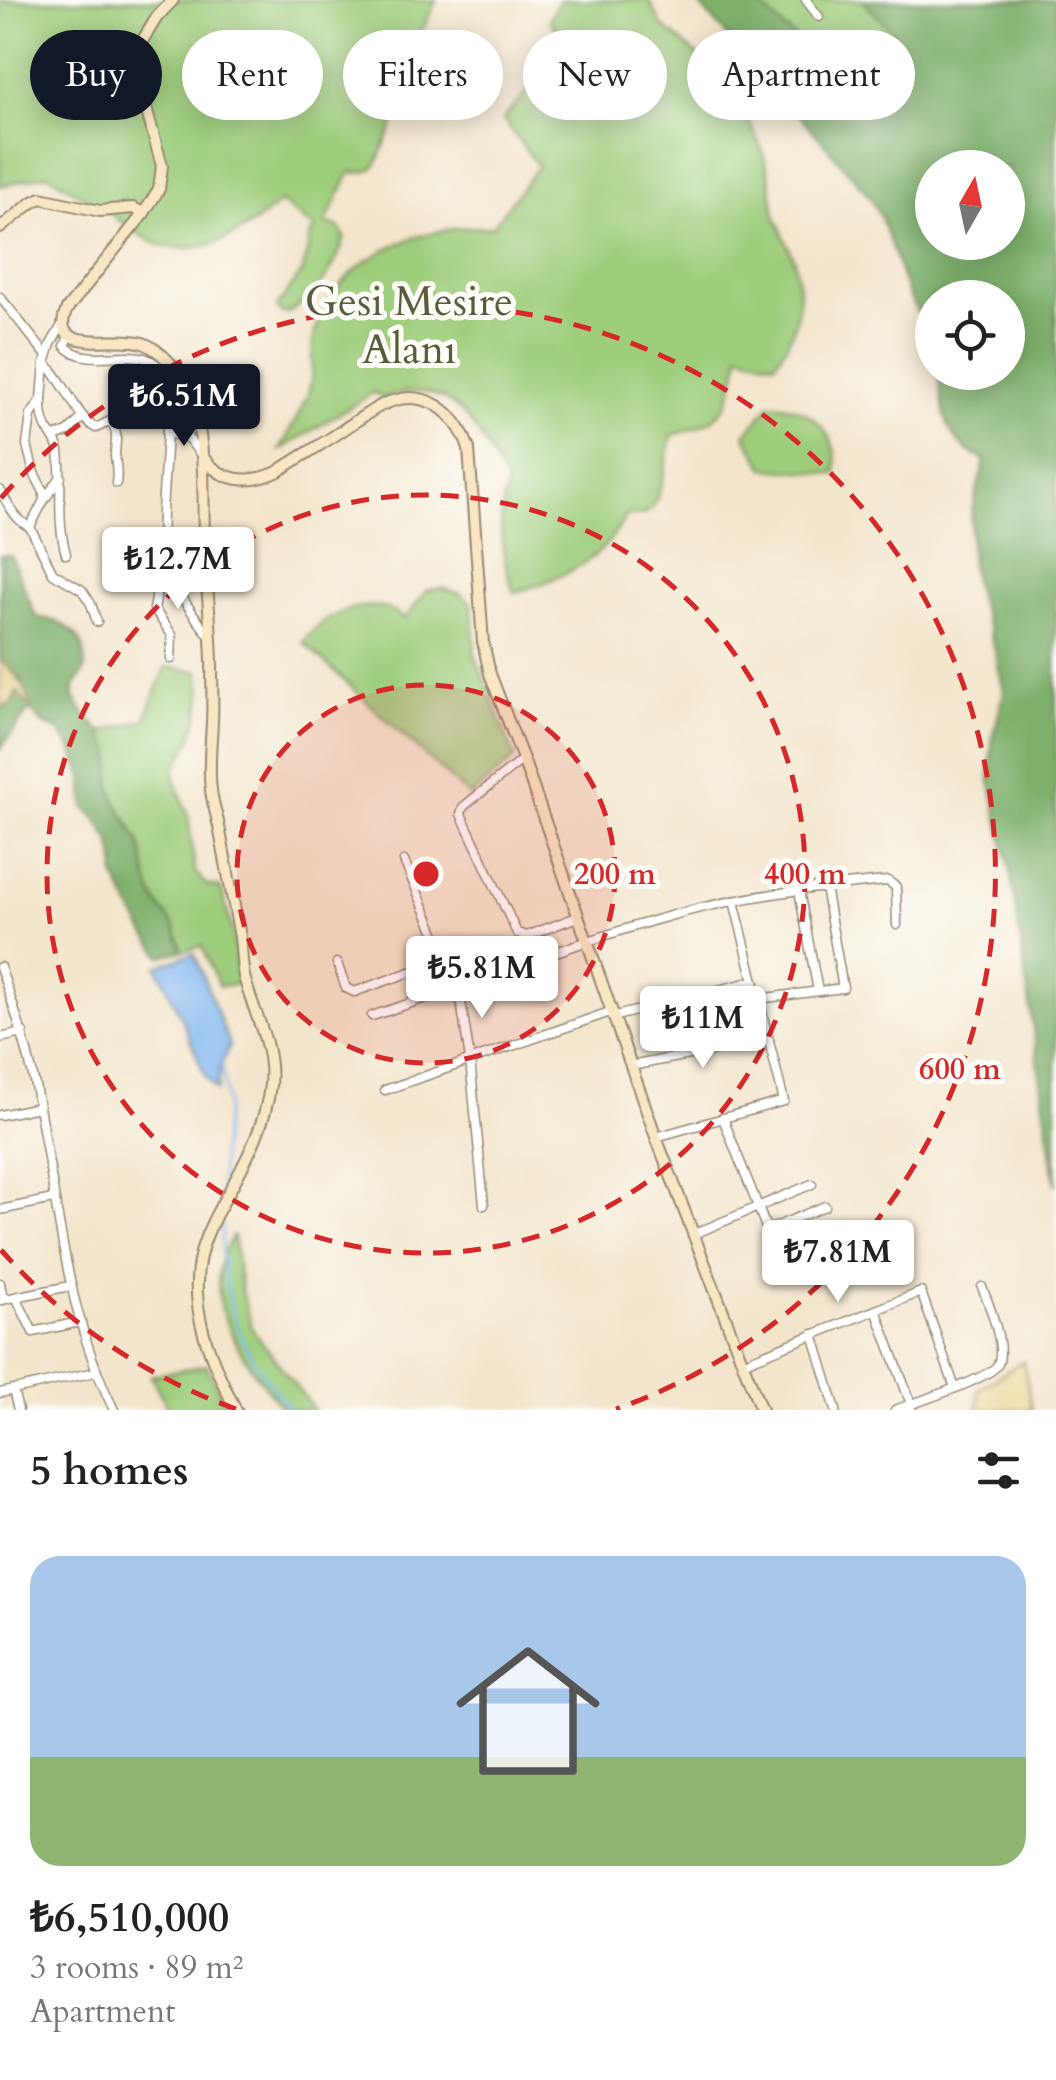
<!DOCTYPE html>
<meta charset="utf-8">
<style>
:root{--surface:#fff;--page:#f6f6f6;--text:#222;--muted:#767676;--line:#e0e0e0;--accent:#111827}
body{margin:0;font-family:Cardo,serif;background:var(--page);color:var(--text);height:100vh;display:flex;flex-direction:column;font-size:38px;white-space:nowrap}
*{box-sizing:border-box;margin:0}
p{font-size:32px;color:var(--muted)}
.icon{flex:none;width:55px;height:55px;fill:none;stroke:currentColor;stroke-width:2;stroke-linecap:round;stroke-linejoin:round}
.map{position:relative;height:1410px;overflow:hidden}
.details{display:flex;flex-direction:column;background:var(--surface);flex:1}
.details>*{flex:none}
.top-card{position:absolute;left:30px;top:30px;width:998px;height:90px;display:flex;gap:20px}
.needle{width:65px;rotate:9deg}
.controls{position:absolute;left:915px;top:150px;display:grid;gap:20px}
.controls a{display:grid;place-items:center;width:110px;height:110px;border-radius:50%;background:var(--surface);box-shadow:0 5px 25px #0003;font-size:50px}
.price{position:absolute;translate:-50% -85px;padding:0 22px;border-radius:10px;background:#fff;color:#222;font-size:32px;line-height:65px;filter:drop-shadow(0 2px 5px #0008)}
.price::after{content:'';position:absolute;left:50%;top:60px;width:30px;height:22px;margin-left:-15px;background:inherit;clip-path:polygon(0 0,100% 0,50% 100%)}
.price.current{background:var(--accent);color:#fff}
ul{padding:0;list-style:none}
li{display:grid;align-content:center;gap:20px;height:530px;padding:0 30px}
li+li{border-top:2px solid var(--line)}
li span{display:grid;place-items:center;height:310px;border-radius:30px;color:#555}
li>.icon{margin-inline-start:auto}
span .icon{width:180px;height:180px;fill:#fffc;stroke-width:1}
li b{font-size:42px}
h2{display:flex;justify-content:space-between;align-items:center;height:120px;padding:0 30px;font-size:42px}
.tag{padding:0 35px;border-radius:45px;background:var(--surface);box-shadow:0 5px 25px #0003;font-size:35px;line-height:90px}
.tag.current{background:var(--accent);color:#fff}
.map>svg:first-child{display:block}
.green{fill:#9ecd7c;stroke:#6c7c4d;stroke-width:2.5}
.forest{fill:#7eb06c;stroke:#5c6d45;stroke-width:2.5;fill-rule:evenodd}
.sand{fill:#eeda9e;stroke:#94825e;stroke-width:2.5}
.water{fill:#83b8f1;stroke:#5f7188;stroke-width:2.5}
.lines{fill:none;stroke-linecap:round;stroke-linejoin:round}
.stream{stroke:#83b8f1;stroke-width:2.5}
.street-casing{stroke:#978874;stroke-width:11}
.secondary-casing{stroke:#978874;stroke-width:14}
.street{stroke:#fff;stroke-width:8}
.secondary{stroke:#f9e7c3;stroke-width:10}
.ring{fill:none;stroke:#d62828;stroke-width:5;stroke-dasharray:18 12}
.labels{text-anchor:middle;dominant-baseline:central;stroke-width:10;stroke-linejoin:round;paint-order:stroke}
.park-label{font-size:42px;fill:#595b3a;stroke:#fdfcf7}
.centre{fill:#d62828;stroke:#fdfcf7;stroke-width:5}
.ring-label{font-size:30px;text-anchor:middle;font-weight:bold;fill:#d62828;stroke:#fdfcf7;stroke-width:10;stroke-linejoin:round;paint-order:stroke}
</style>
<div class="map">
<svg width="1056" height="1410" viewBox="0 0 1056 1410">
<rect width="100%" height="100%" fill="#fdfcf7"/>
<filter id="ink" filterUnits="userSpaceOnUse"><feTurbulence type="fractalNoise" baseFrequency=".01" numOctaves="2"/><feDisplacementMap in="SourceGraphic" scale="20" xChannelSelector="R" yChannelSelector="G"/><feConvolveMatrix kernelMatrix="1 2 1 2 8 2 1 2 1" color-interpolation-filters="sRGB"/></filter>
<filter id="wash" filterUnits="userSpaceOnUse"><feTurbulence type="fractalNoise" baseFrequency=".0048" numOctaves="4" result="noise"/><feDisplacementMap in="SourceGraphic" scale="40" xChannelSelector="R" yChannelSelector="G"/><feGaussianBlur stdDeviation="2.25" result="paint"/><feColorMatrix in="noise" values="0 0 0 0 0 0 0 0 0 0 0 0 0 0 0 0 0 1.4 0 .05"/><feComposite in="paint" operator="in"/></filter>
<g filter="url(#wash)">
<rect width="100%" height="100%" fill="#f3e5cb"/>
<g class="green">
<path d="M0,0H436C430,13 424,30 415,42C406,54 386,53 379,69C373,87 390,97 394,112C397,124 391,131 386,141C378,160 378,176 351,172L325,223L339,228L345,237C335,270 317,296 287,314L282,313L277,307L303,271L310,237L315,229L280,202C248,231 206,258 160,245C148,242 137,232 127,225C101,208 75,191 48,174L0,186Z"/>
<path d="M560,0H649L661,25L704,61L732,94L751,126L762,150L769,175L775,216L794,260L799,288L798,308L794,327L786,346L775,363L740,354C730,406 728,421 672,435C668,451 661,500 651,509C644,516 636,516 627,515C620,525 612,539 603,548C579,571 545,583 514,593C501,556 497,522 507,484C486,448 464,389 413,392C402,392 391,396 381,398L374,392L280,450C289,431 305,407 310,387C315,368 309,347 317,326C343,254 421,225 492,227L538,166L503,119L570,45L549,20Z"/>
<path d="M754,0H862L893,32C886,68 855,83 822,65C813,59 807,51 800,43C785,28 769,14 754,0Z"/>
<path d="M770,404C810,405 840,433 836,474L765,468L745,435Z"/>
<path d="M442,588L461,594L472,604L475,655L515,758L470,797L303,642C327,612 372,592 405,619L426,591Z"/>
<path d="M166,667L199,671L202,696L198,720L190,742L175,769L174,777L188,815L195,872L207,885L221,888L234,937L238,984L219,986L202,946L181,951V943L157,905L148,882L140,845L114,797L110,775L112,756L101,732L145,720Z"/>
<path d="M233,1236L241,1290L252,1329L314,1410H284C247,1364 191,1296 233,1236Z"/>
<path d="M207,1365L227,1410H169L151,1376Z"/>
</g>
<g class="forest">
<path d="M695,0H754C767,13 781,25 794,38C815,57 834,83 868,69C884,62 891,48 893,32L862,0H1056V1185L1010,869L990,781L992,742L1004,692L996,654L973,580L970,552L972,510L985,460C941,440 945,413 938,373L1008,372V298H932V351L921,319L907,292L881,217L870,197L824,143ZM932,168H1008V242H932Z"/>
<path d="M0,555L11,556L36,617C60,620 83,632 85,658C85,662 85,670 83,673C78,683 69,688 76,701C85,718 104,730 111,751C114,763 109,777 112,789C116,810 133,825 140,845C145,859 146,875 151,890C160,915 179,919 181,951L162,956L145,933L125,897L115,875L116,861L111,842L98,821L85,807L84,780L72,748L58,730L42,723L30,709L0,749V708L7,706L17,690L29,706L22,681L0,659Z"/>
</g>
<g class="sand">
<path d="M0,659C16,675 27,685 31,708L17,691L11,703L0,708Z"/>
<path d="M1023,1361L1032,1410H978L979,1389Z"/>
</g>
<path class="water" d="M194,953L230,1046L221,1065L217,1090L206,1078L182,1019L157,966Z"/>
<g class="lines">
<g class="stream">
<path d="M221,1196V1151L227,1104L222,1066"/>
<path d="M221,1214C221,1261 225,1311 249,1352C261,1373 276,1391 290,1410"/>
</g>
</g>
</g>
<g filter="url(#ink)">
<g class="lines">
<defs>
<g id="street">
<path d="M806,0L819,17"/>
<path d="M0,297L47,356"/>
<path d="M69,337L65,346C90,371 136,342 159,367C180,390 154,518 164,557C172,585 192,614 210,636"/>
<path d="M45,363C65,380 76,418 96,428L112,420L139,402L167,407"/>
<path d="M42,399C42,410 42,420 48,430C53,437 57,442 59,451C63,486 56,519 66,554"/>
<path d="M112,420C119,439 115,439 115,456C116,466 118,473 116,483"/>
<path d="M167,433L188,438L201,455"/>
<path d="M54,437L68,432L83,417"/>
<path d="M0,490C8,504 15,520 30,527L53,573L82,590L91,604L97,622"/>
<path d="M44,500L61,477"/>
<path d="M30,527L44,500V492L34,473L27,445L31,415L42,399L45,363L51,344L62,325"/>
<path d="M164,555C151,578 160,586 154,609L172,635L171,659"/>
<path d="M523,759L463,807L461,814L517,933L527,936L577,917"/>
<path d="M404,861L459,988L470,1060L484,1205"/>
<path d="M799,891L818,991"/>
<path d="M337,963L346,988L354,992L447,959"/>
<path d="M0,967C16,1013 31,1058 39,1107C59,1211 66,1313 114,1410"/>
<path d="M758,999L843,988L825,887"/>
<path d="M372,1016C474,983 574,942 677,914C746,895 818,887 888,881L896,887L897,925"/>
<path d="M612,1017L754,981"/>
<path d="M0,1038L23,1033"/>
<path d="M630,1066L769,1040"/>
<path d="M385,1090L610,1012"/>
<path d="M0,1115L39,1107"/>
<path d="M723,1118C741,1166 762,1213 778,1261"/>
<path d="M656,1137L784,1101L734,901"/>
<path d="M0,1210L53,1199"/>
<path d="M768,1230L825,1206"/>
<path d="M694,1234L812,1184"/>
<path d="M0,1283L3,1300"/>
<path d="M16,1297L33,1332L80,1322"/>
<path d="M0,1300L70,1286"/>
<path d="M876,1310L911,1404V1410"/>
<path d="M813,1334L836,1410"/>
<path d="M742,1363L921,1292L955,1388"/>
<path d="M13,1390L18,1410"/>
<path d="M0,1393L95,1372"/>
<path d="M895,1410C913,1403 991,1379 998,1364C1006,1346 989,1304 982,1287"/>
</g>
<g id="secondary">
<path d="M173,0L157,17L141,43L135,68L162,166L159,189L144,213L67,309C46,356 119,334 143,343C156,348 169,360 177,372C210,420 202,486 204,541C206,581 211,621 212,662C212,682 213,702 212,722C211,745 208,767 211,790C212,802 217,815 219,827C226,861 232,896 239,931C242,945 241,961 244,976C253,1013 274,1045 270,1085C266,1123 248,1157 230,1190C221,1205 212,1221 206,1237C182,1297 209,1357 236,1410"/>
<path d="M0,228L33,202L41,198L100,211L133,208L144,213"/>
<path d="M202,456C221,482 249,485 277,472C297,459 317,447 337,434C352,424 368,412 384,404C425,386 456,411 469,449L483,642L490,674L523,759L656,1137L761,1410"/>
</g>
</defs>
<use href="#street" class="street-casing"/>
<use href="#secondary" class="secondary-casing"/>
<use href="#street" class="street"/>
<use href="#secondary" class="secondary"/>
</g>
</g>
<circle cx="426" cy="874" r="189" fill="#d62828" fill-opacity=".12"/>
<g class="ring">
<circle cx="426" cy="874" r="189"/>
<circle cx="426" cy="874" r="379"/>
<path d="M236 1409A568 568 0 0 1 1 1250M1 498A568 568 0 1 1 616 1409"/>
</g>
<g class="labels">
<g class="park-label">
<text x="409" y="301">Gesi Mesire<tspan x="409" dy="48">Alanı</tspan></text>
</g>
</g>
<circle cx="426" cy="874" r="15" class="centre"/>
<g class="ring-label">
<text x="615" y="884">200 m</text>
<text x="805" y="884">400 m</text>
<text x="960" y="1079">600 m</text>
</g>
</svg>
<div class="controls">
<a><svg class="needle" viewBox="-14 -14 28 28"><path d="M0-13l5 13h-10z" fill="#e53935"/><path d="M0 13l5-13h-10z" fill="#767676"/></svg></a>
<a><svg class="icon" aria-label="locate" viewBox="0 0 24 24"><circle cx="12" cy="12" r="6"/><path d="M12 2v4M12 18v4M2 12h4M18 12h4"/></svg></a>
</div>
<b class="price current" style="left:184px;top:449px">₺6.51M</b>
<b class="price" style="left:178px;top:612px">₺12.7M</b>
<b class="price" style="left:482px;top:1021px">₺5.81M</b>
<b class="price" style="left:703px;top:1071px">₺11M</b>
<b class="price" style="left:838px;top:1305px">₺7.81M</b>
<div class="top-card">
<a class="tag current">Buy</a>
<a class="tag">Rent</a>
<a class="tag">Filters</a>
<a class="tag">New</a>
<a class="tag">Apartment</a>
</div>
</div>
<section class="details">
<h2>5 homes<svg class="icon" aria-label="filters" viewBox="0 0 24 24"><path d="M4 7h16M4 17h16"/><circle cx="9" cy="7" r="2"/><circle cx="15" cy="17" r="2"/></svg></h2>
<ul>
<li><span style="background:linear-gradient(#a9c7e8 65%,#8fb573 0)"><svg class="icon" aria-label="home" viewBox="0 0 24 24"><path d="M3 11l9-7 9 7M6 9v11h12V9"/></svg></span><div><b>₺6,510,000</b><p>3 rooms · 89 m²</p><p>Apartment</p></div></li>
</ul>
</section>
